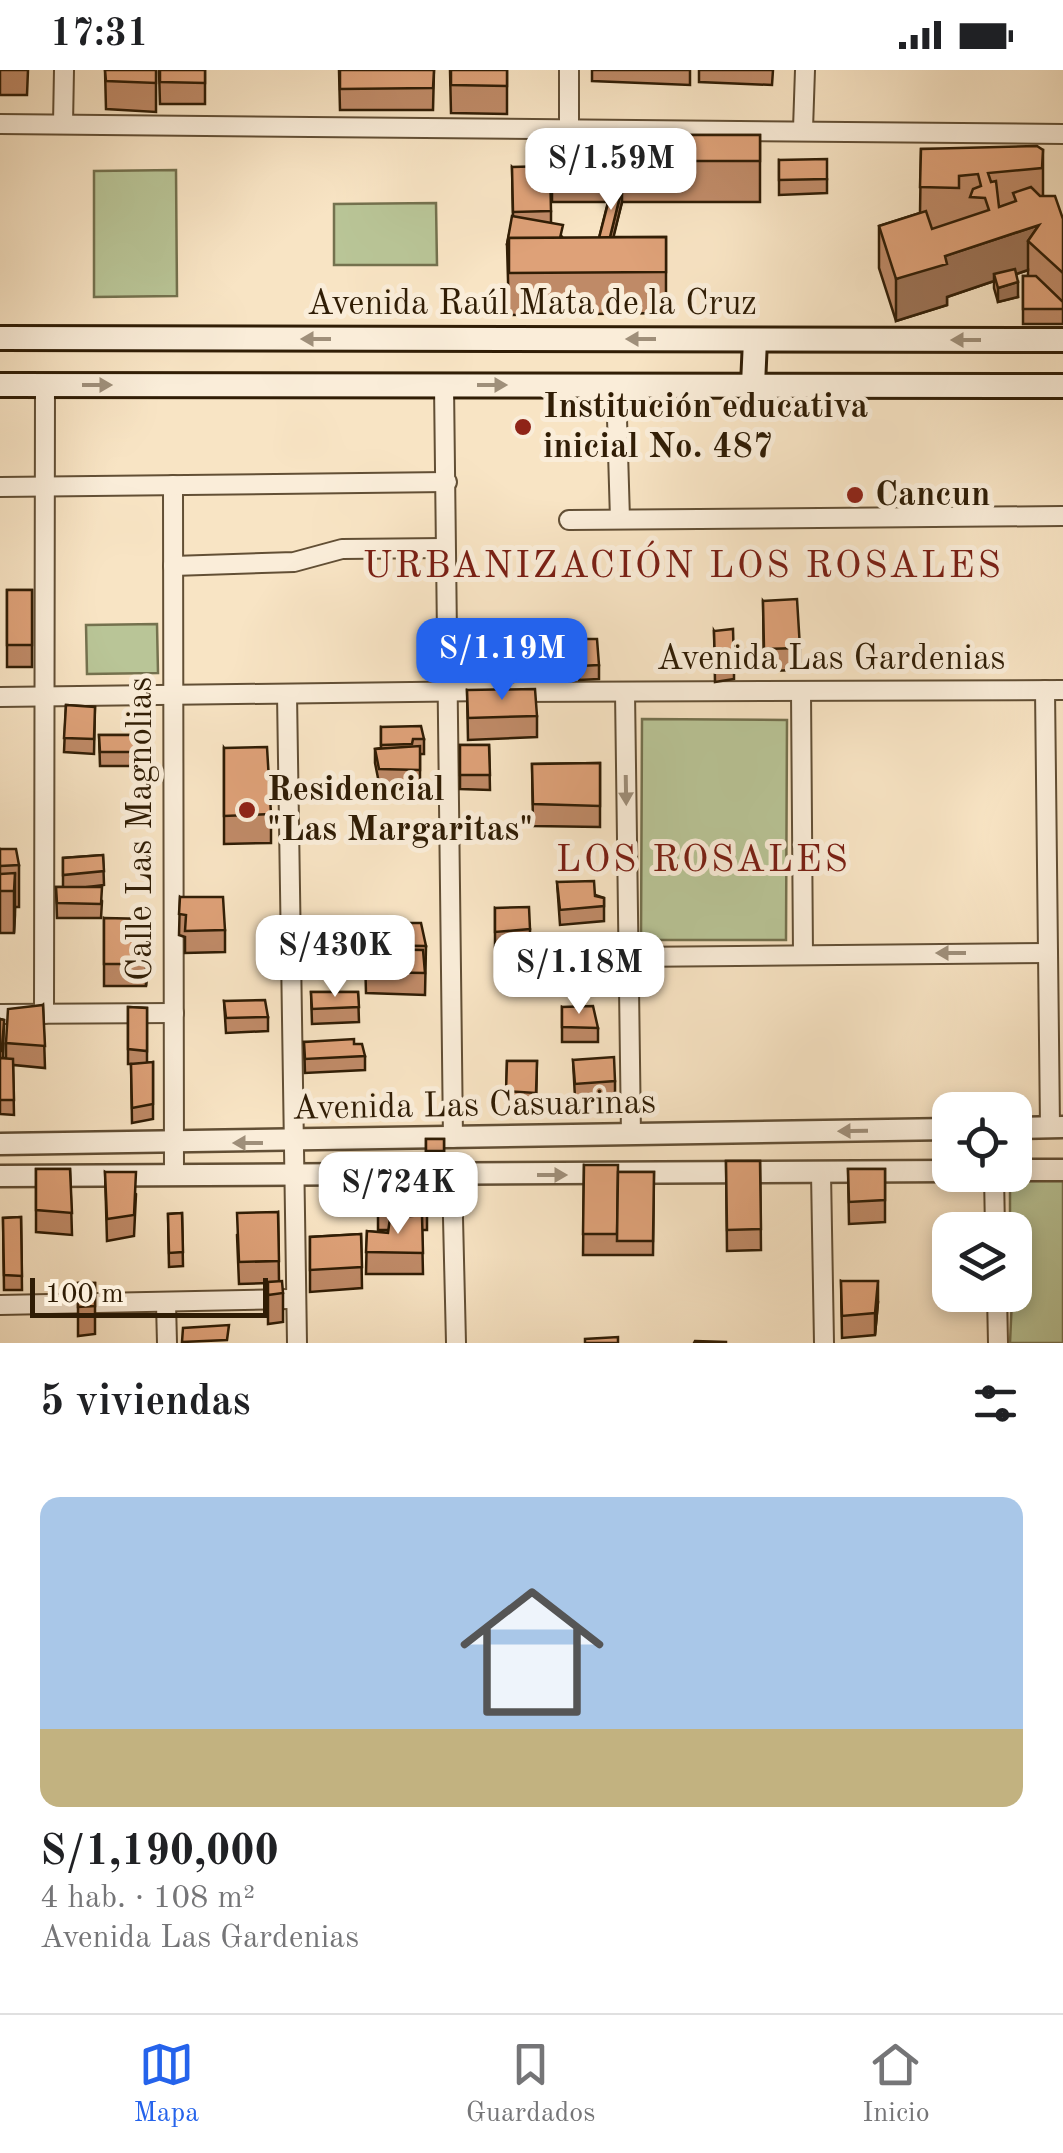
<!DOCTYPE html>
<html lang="es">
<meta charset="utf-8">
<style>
:root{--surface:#fff;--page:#f2f2f2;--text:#202124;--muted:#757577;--line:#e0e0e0;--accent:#2563eb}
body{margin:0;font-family:"Old Standard TT",serif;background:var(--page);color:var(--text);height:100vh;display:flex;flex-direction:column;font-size:38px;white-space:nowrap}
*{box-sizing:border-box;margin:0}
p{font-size:32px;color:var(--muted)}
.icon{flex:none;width:55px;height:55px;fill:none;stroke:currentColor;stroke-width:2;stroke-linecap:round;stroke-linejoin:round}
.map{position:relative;height:1273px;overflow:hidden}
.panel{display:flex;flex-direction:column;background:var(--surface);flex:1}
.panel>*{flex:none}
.buttons{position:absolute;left:932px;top:1022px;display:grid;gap:20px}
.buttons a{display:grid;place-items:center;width:100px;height:100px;border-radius:20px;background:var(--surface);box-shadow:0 5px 15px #0003;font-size:50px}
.scale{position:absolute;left:30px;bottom:25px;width:238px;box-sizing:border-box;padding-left:10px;border:5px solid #301d05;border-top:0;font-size:28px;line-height:35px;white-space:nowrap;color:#301d05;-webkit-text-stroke:8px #faedd9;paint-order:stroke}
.price{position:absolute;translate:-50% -85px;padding:0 22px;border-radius:20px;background:#fff;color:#222;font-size:32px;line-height:65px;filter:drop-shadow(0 2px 5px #0008)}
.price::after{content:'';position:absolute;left:50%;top:60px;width:30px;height:22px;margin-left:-15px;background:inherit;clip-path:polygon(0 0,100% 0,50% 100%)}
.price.current{background:var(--accent);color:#fff}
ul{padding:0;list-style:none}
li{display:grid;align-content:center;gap:20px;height:530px;padding:0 40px}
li+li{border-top:2px solid var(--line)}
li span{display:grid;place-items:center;height:310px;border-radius:20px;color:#555}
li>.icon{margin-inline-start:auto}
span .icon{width:180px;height:180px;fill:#fffc;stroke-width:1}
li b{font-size:42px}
h2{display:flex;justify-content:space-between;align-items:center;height:120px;padding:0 40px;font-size:42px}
.status{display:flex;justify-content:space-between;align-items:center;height:70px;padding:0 50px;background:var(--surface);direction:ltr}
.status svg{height:28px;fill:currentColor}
.tab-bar{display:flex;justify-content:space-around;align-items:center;height:140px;border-top:2px solid var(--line);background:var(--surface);font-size:28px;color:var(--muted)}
.tab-bar a{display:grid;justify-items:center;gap:5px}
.tab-bar .current{color:var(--accent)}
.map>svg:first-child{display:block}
.green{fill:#b9c597;stroke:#74714e;stroke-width:2.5}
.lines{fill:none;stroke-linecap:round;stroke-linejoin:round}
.minor-casing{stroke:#624f35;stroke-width:22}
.tertiary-casing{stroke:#624f35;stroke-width:25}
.secondary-casing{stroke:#301d05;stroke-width:28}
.minor{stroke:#faedd9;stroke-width:18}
.tertiary{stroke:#faedd9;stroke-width:20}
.secondary{stroke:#faedd9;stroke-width:22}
.wall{fill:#bf8a67;stroke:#301d05;stroke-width:2.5}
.shaded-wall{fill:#9b7154;stroke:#301d05;stroke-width:2.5}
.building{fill:#dea178;stroke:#301d05;stroke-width:2.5}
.oneway{fill:#9f8f7a}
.poi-dot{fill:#8f2418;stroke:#faedd9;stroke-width:4}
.labels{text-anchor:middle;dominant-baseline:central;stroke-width:10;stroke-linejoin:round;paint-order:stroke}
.street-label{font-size:35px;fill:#301d05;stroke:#faedd9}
.poi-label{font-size:35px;font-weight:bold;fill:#301d05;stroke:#faedd9;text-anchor:start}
.neighbourhood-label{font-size:38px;letter-spacing:2.5px;fill:#7a1f14;stroke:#faedd9}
</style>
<div class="status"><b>17:31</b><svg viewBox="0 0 49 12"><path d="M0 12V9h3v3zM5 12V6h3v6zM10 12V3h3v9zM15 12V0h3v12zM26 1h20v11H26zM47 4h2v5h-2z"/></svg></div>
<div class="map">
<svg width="1063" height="1273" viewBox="0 0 1063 1273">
<rect width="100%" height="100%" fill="#f8e4c4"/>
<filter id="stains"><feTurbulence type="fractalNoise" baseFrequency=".002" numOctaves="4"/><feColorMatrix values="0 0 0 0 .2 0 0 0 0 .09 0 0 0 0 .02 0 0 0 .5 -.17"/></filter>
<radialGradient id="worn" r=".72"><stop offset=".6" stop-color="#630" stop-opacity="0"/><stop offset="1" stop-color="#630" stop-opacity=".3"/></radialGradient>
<g class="green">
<path d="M176,100L177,226L94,227V101Z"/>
<path d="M436,133L437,195H334V134Z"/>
<path d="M157,554L158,603L87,604L86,555Z"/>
<path d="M642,649L787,650L786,870H641Z"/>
<path d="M1063,1108V1273H1010L1015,1160H1010V1109Z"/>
</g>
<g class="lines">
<defs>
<g id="minor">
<path d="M0,54L1063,64"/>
<path d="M63,54L64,0"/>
<path d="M569,57V0"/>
<path d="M803,59L805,0"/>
<path d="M444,315L453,1068"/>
<path d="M616,315L620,449"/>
<path d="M173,415L174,1102"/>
<path d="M0,417L447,412"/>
<path d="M569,450L1063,446"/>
<path d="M173,496L294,492L342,479L445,478"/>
<path d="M1045,620L1050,1057"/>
<path d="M515,622L1063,620"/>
<path d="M625,622L631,1065"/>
<path d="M801,622L803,884"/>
<path d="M287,624L297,1273"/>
<path d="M0,627L489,621"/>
<path d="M628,887L1048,883"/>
<path d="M0,944L174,943"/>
<path d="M44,944L45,315"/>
<path d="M821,1103L824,1273"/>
<path d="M994,1105L995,1160"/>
<path d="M452,1106L456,1273"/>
<path d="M997,1225L998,1273"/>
<path d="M166,1233L167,1273"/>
<path d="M0,1235L289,1229"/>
</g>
<g id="tertiary">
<path d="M1015,1058L1063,1057"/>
<path d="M0,1074L950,1059"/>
<path d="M1015,1100H1063"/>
<path d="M0,1106L950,1101"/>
</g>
<g id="secondary">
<path d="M0,268L1063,270"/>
<path d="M0,315L1063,316"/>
<path d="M753,315L755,270"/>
</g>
</defs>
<use href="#minor" class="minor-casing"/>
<use href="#tertiary" class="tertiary-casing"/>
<use href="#secondary" class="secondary-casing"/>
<use href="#minor" class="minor"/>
<use href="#tertiary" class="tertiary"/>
<use href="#secondary" class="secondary"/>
</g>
<g class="wall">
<path d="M0,0H28L27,25H0Z"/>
<path d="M105,0H156V42L106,39Z"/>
<path d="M159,0H205V34H160Z"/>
<path d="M339,0H434L433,40H340Z"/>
<path d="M450,0H507V44L451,43Z"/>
<path d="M592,0H690V15L592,11Z"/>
<path d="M699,0H773L772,15L699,12Z"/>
<path d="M552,65H760V132H622L613,167H666V243L509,245L507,174L513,146L512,97L551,141V153L563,168H599L608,132H552Z"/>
<path d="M921,79L1043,80V126L1063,149V254H1023V206H1028V200L1016,204L1018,227L998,232L994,218V211L947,227V235L896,251L879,198V156L920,143Z"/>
<path d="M779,90L827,109V123L779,125Z"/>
<rect x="7" y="520" width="25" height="77"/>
<path d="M763,531L800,578V600L764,601Z"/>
<path d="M714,561L734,595V609L715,612Z"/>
<path d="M579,569L599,595V609L579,610Z"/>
<path d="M467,620L537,646V667L468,670Z"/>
<path d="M66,635L95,637L94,684L64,682Z"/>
<path d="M381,657L424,669V684H420V714L379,713L375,693V679L381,678Z"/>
<path d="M99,665H138V696H100Z"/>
<path d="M460,675H489L490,720L460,719Z"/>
<path d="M224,678L271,744V773L224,774Z"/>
<path d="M600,693V757L533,756L532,694Z"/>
<path d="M0,779L19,795V837H15L14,863H0Z"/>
<path d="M103,785L104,815L88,817L102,831L101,848H57L56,817H63V788Z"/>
<path d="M557,812L604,828V851L560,855Z"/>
<path d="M180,827L225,860V882L185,883V867L179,865Z"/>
<path d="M495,838L530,859V873L495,877Z"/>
<path d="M104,848L150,871L146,916H104Z"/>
<path d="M360,853L426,876L425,925L366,923L365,886L360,874Z"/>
<path d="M311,922H358L359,952L312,954Z"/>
<path d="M224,931L268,947V961L226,963Z"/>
<path d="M43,935L45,998L13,995L14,1045L0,1044V949L4,950L3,988H6V973Z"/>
<path d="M128,937L147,938V993L153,992V1049L132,1053L131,994H128Z"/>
<path d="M562,937L598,958V972H562Z"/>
<path d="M304,972L354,974L365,986V1000L305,1003Z"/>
<path d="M573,990L615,1011V1025L575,1028Z"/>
<path d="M507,991H537L536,1037L506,1036Z"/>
<rect x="426" y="1069" width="18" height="19"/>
<path d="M726,1091H760L761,1180L727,1181Z"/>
<path d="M584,1095L618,1102H654L653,1185H583Z"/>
<path d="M36,1099H70L72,1165L36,1162Z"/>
<path d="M848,1099H885V1152L849,1154Z"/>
<path d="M105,1102L136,1124L134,1166L107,1171Z"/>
<path d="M378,1106L427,1108V1160H422L423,1204H366L367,1161L388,1163V1160H378Z"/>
<path d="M278,1142L279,1211L283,1223V1252L268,1254V1213L239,1214L237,1165Z"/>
<path d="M182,1143L183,1196L169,1197L168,1144Z"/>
<path d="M21,1147L22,1220H4L3,1148Z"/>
<path d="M361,1164L362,1218L310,1222V1167Z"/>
<path d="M841,1211L878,1232L875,1265L842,1268Z"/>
<path d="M78,1213H95V1264L78,1266Z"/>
</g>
<g class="shaded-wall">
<path d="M622,118V132L605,202L603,194Z"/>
<path d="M1039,155L1028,171V200L996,211L994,204V211L947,227V235L896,251V209L945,186Z"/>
<path d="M1018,212V227L998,232V218Z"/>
<path d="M15,803V845L14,863V821Z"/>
<path d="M150,849V871L146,916V894Z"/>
<path d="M878,1211V1232L875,1265V1243Z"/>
</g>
<g class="building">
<path d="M105,0H156V13L106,11Z"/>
<path d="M160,0H205V13L160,12Z"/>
<path d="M340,0H434L433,18L340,19Z"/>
<path d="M451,0H507V16L451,15Z"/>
<rect x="552" y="65" width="208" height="26"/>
<path d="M1037,76L1043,80L1042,98L988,103L991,112L996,111L999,137L1016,131L1013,123L1031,117L1040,126H1055L1063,149V203L1028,171L1039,155L945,186L947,194L896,209L879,156L926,141L932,159L989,140L985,128L970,127L973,119L981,116L978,104L959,106V118L920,117L921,79Z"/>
<path d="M827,89V109L779,110V90Z"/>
<path d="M550,96L551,141L513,142L512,97Z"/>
<path d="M612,118H622L610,167L599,168Z"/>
<path d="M512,146L563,155L560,168H509V174H507Z"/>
<path d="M666,167V202L509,203V168Z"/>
<path d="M1015,199L1018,212L998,218L994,204Z"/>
<path d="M1023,206H1036L1063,232V239H1023Z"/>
<rect x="7" y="520" width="25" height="55"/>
<path d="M797,529L800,578L764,579L763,531Z"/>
<path d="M733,559L734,595L715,597L714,561Z"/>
<path d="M579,569H597L599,595L579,596Z"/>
<path d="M535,619L537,646L468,648L467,620Z"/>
<path d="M66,635L95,637L94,669L64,668Z"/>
<path d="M421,656L424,669H413L412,674L381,675V657Z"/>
<path d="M99,665H138V682H100Z"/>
<path d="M460,675H489L490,705H460Z"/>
<path d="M420,676V700L379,699L375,679Z"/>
<path d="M267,677L271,744L224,746V678Z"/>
<path d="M600,693V736L533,734L532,694Z"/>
<path d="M0,779H16L19,795L0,796Z"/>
<path d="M103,785L104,801L63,805V788Z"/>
<path d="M15,803L14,821H0V804Z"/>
<path d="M594,811L595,826L604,828V836L560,840L557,812Z"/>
<path d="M56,817H102L101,834L57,833Z"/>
<path d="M180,827H223L225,860L185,861L186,845L179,844Z"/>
<path d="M529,837L530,859L495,862V838Z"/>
<path d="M104,848L150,849L146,894H104Z"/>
<path d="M360,853H421L426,876L370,875Z"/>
<path d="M365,879L423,880L425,903L366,902Z"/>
<path d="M311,922H358L359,937L312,939Z"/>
<path d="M265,930L268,947L226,948L224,931Z"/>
<path d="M43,935L45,976L6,973L8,939Z"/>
<path d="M593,936L598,958L562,957V937Z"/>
<path d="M128,937L147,938V981L128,979Z"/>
<path d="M0,949L4,950L2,981H0Z"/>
<path d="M354,969V974H362L365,986L305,989L304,972Z"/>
<path d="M614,987L615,1011L575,1014L573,990Z"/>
<path d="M0,988L13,989L14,1030H0Z"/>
<path d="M507,991H537L536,1023L506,1021Z"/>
<path d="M153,992V1034L132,1038L131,994Z"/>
<rect x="426" y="1069" width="18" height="12"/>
<path d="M726,1091H760L761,1159L727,1160Z"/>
<path d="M584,1095H618L617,1164H583Z"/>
<path d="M36,1099H70L72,1143L36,1140Z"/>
<path d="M848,1099H885V1130L849,1132Z"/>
<path d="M105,1102H136L134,1145L107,1149Z"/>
<path d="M618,1102H654L653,1171H617Z"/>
<path d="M378,1106L427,1108V1138H378Z"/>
<path d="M278,1142L279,1191L239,1192L237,1143Z"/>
<path d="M182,1143L183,1182L169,1183L168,1144Z"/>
<path d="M422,1145L423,1183L366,1182L367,1161L388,1163L390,1148Z"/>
<path d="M21,1147L22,1206L4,1205L3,1148Z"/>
<path d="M361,1164L362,1197L310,1200V1167Z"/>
<path d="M282,1211L283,1223L268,1225V1212Z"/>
<path d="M841,1211H878L875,1243L842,1246Z"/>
<path d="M78,1213H95V1236L78,1237Z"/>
<path d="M229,1255L227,1270L182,1272L183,1258Z"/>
<path d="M618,1267V1273H585V1269Z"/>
<path d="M695,1271L726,1272V1273H694Z"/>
</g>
<defs><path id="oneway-solid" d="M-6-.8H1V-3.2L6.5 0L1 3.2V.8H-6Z" transform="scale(2.5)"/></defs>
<g class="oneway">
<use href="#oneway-solid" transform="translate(316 269) rotate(-180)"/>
<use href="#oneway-solid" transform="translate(641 269) rotate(-180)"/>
<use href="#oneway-solid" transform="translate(966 270) rotate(-180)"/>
<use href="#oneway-solid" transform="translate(97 315)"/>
<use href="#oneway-solid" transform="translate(492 315)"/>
<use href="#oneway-solid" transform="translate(626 720) rotate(89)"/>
<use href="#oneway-solid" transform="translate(951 883) rotate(180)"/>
<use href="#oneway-solid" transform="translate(853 1061) rotate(179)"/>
<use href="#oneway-solid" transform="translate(248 1073) rotate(180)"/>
<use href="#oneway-solid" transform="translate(552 1105)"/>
</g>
<g class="poi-dot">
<circle cx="523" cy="357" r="10"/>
<circle cx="855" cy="425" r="10"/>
<circle cx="247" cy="740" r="10"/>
</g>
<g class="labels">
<g class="street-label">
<text x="532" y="234">Avenida Raúl Mata de la Cruz</text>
<text x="831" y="589">Avenida Las Gardenias</text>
<text transform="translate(141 759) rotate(-90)">Calle Las Magnolias</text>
<text transform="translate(474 1036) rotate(-1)">Avenida Las Casuarinas</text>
</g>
<g class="poi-label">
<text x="543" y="337">Institución educativa<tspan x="543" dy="40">inicial No. 487</tspan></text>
<text x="875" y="425">Cancun</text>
<text x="267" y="720">Residencial<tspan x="267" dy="40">"Las Margaritas"</tspan></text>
</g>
<g class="neighbourhood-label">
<text x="683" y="497">URBANIZACIÓN LOS ROSALES</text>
<text x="703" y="791">LOS ROSALES</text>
</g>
</g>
<rect width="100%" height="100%" filter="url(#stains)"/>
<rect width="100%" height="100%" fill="url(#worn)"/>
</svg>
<div class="buttons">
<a><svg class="icon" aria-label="locate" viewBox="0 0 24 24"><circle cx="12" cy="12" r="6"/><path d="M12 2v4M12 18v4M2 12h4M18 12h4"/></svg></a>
<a><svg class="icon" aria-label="layers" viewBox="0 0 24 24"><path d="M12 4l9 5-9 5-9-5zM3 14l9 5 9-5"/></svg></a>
</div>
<div class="scale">100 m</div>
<b class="price" style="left:611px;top:143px">S/1.59M</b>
<b class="price current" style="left:502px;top:633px">S/1.19M</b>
<b class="price" style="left:335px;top:930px">S/430K</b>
<b class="price" style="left:579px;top:947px">S/1.18M</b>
<b class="price" style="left:398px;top:1167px">S/724K</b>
</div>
<section class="panel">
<h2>5 viviendas<svg class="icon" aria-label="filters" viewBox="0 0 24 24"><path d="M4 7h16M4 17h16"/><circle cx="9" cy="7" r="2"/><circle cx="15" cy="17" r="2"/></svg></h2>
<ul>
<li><span style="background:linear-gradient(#a9c7e8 75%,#c2b280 0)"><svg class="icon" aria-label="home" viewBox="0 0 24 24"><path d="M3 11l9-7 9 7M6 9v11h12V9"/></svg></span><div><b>S/1,190,000</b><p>4 hab. · 108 m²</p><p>Avenida Las Gardenias</p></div></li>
</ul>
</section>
<nav class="tab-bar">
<a class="current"><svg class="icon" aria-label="map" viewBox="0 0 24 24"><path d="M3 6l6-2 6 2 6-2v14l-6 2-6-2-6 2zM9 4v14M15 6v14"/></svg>Mapa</a>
<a><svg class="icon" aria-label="saved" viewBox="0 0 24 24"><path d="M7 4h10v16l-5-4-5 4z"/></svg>Guardados</a>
<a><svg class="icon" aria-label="home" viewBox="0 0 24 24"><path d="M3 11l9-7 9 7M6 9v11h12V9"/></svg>Inicio</a>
</nav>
